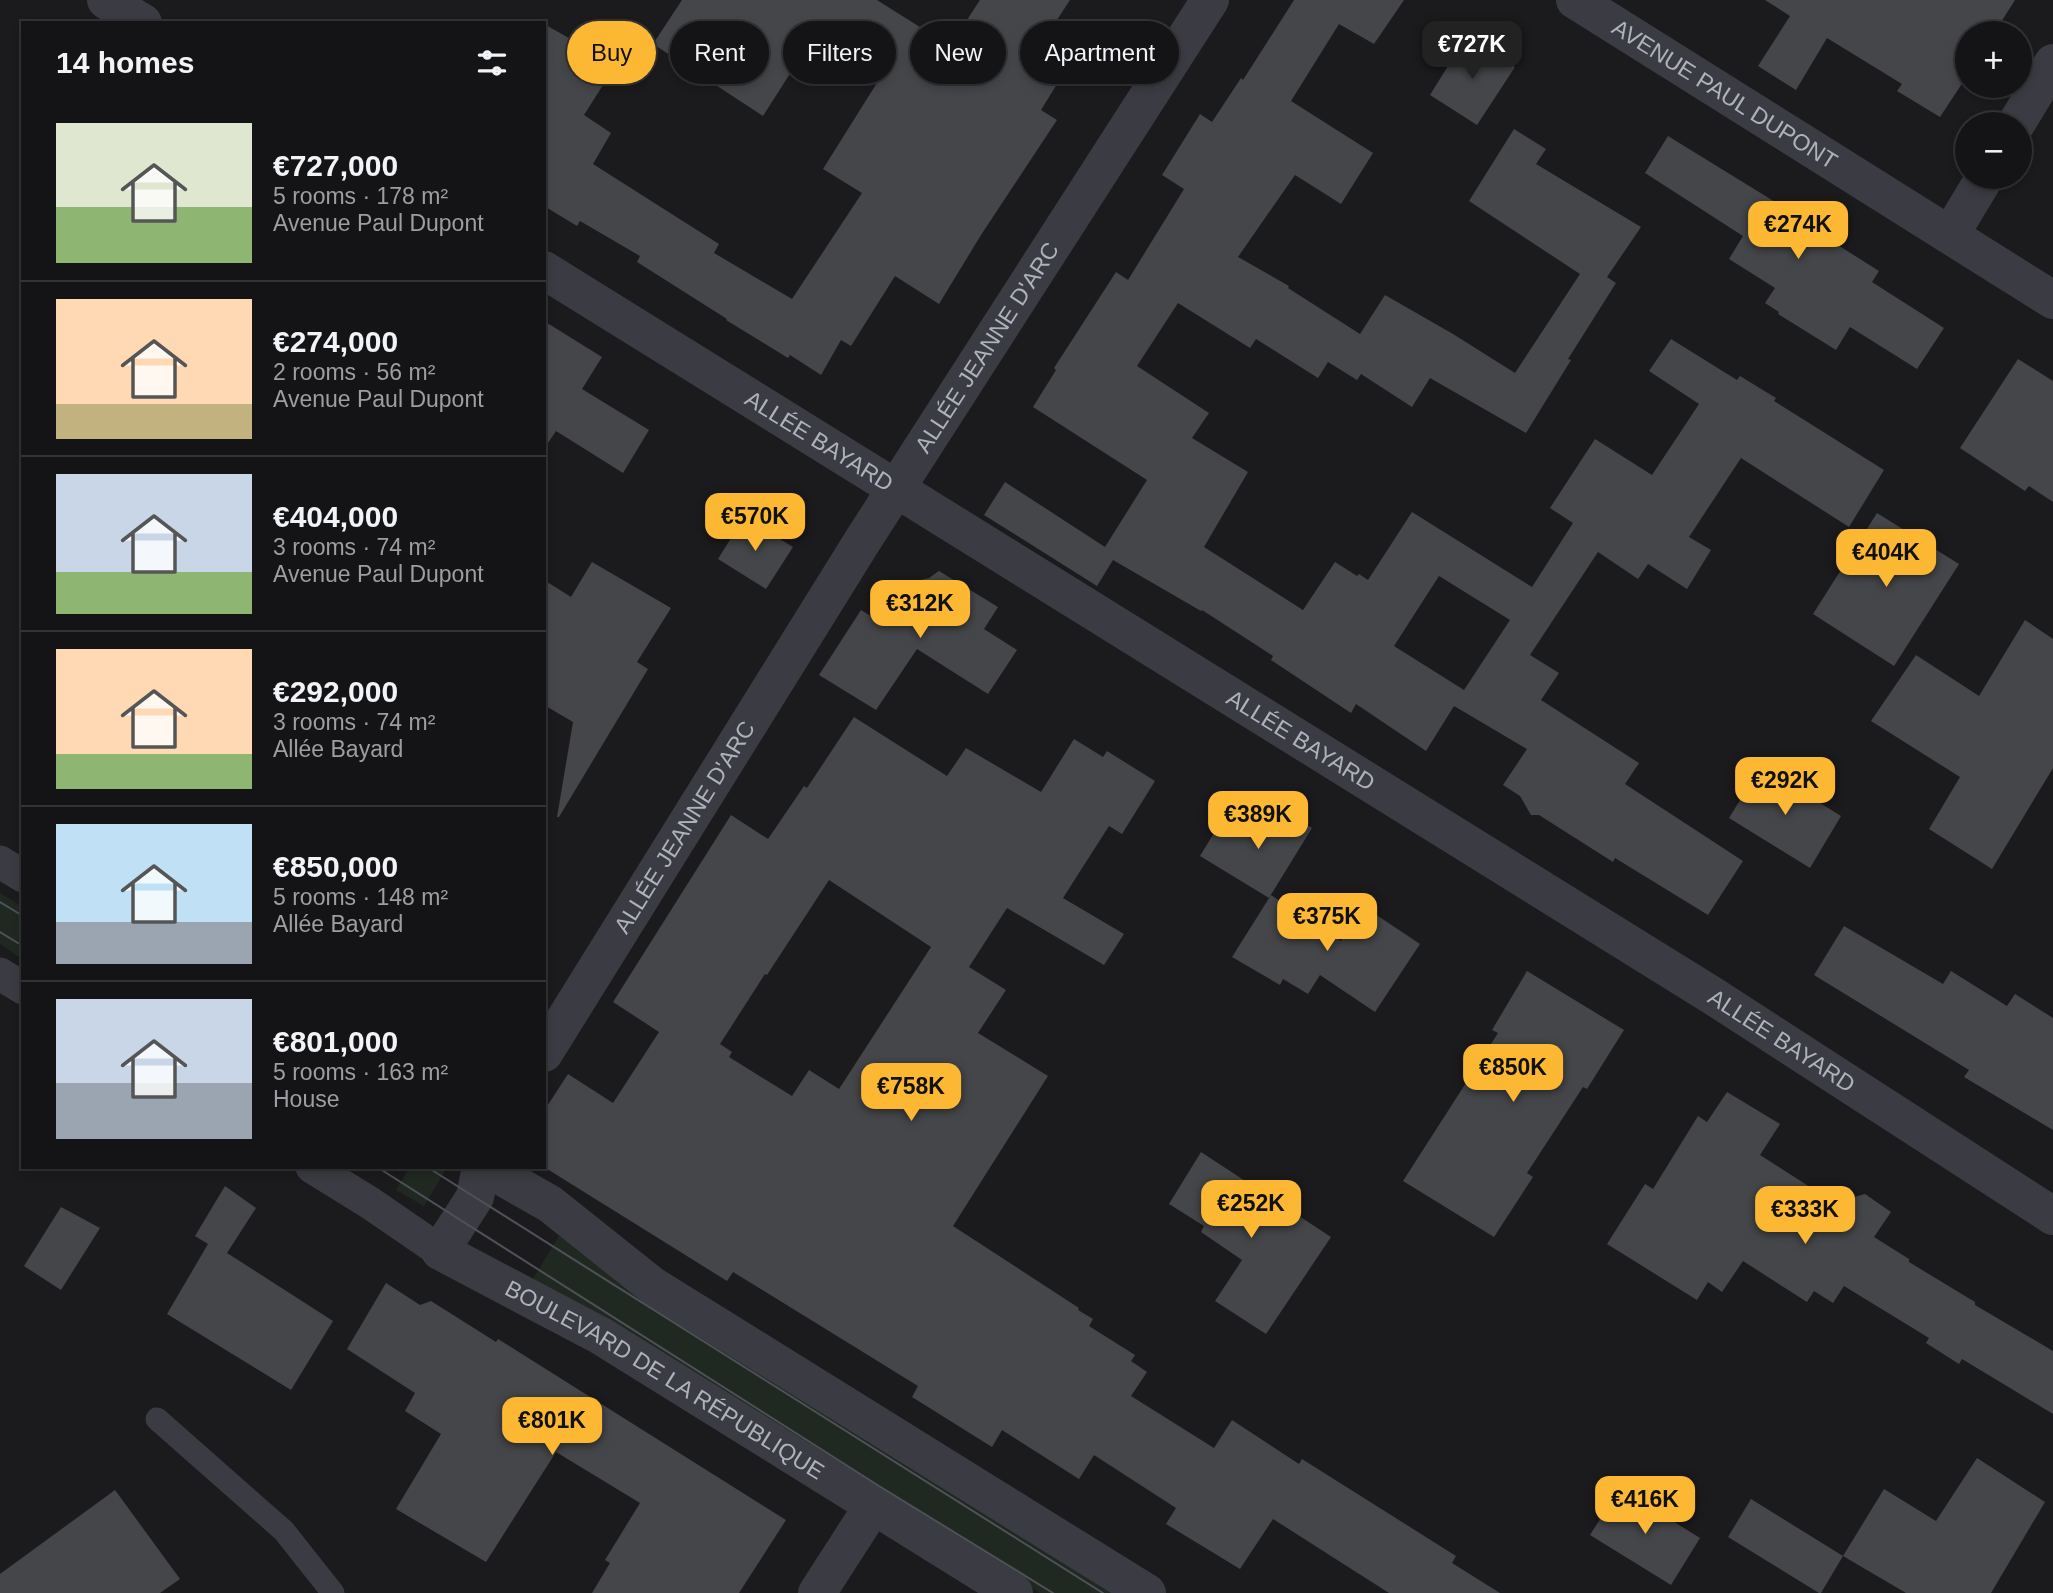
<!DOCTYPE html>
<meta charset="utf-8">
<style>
:root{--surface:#141416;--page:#1d1d1f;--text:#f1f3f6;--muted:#9d9ea1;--line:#333335;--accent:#fdb833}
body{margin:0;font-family:Arial,sans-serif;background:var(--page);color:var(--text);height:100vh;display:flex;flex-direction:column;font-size:26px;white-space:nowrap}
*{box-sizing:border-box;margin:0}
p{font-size:23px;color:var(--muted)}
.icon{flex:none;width:38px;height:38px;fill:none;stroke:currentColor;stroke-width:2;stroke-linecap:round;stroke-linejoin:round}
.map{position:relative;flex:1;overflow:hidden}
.details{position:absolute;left:21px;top:21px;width:525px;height:1148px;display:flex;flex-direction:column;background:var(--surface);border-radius:0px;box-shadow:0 4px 10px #0003,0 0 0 2px var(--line)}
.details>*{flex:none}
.guide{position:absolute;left:567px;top:21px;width:665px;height:63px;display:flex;gap:14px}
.buttons{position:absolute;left:1955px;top:21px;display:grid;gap:14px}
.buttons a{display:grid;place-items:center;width:77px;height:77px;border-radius:50%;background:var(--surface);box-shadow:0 4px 10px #0003,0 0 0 2px var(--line);font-size:35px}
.price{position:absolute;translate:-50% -60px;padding:0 16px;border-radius:14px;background:var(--accent);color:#111;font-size:23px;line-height:46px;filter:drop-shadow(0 2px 4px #0008)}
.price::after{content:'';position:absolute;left:50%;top:42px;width:21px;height:16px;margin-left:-10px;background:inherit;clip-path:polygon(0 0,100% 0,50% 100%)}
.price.current{background:#222;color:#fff}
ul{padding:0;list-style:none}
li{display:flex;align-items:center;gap:21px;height:175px;padding:0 35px}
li+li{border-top:2px solid var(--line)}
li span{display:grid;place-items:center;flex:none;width:196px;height:140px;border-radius:0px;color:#555}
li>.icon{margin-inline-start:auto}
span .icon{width:84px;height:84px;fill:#fffc;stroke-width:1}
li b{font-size:30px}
h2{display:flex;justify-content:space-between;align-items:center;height:84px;padding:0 35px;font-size:30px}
.pill{padding:0 24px;border-radius:32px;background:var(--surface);box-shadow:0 4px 10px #0003,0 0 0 2px var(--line);font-size:24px;line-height:63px}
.pill.current{background:var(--accent);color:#111}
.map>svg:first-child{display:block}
.green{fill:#202921}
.building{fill:#45464a;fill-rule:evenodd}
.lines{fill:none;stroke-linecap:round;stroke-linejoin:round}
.service{stroke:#3b3c43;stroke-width:23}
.pedestrian{stroke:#3b3c43;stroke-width:33}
.minor{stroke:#3b3c43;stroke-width:38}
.tram{stroke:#4e5158;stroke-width:2}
.labels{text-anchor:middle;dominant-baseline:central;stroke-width:7;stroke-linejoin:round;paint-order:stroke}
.street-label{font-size:23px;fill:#adb2bd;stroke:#161518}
</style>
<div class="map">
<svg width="2053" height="1593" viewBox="0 0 2053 1593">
<rect width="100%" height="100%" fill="#1b1b1d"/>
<g class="green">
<path d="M0,893L23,907V951L19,957L0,944Z"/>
<path d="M410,1167H439L445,1171L424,1206L396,1190Z"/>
<path d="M563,1229L1123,1593H1040L603,1321L528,1287Z"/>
</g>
<g class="building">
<path d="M682,0H877L950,46L980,0H1070L1053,26L1056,29L1042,52L1067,68L1041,110L1057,120L981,235L939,304L895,276L851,346L841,340L821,375L790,355L788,358L726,320L727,319L637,262L640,256L580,221L577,226L544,206V24L576,42L583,31L622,55L584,115L611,133L593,164L719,244L714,253L792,299L862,193L823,169L880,78L814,36L763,116L653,44Z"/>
<path d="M1294,0H1404L1374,44L1339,24L1291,101L1373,153L1341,204L1295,175L1238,257L1289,286L1288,288L1360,334L1385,295L1453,334L1515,373L1580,274L1469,201L1514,129L1546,149L1536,164L1641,227L1607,277L1616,283L1568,359L1571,360L1526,433L1430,378L1412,407L1361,374L1357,380L1328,362L1318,378L1256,339L1250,348L1178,303L1137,366L1209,413L1192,438L1248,472L1204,547L1303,610L1335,562L1357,576L1359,574L1368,580L1412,512L1532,587L1573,523L1550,508L1595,439L1652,475L1699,404L1649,371L1671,339L1737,380L1740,376L1776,398L1774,401L1884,470L1849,527L1741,458L1689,537L1711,550L1687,589L1648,564L1638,579L1598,552L1530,655L1559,673L1541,700L1639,763L1625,784L1743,861L1708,915L1615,858L1613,862L1539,815H1531L1520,796L1503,785L1527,749L1454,706L1426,751L1356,704L1351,713L1271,660L1273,656L1202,610L1201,611L1113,560L1097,586L984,515L1005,482L1105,547L1147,480L1033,407L1056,370L1054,368L1116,272L1128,280L1184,189L1162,175L1200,114L1212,122L1241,78L1243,80ZM1439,576L1510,620L1464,690L1394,646Z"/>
<path d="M1765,0H2015L1994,33H1967V76L1940,117L1897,91L1902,84L1827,38L1796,90L1758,66L1790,16Z"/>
<path d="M1466,37L1515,67L1477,125L1430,95Z"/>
<path d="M1668,136L1835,239L1833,242L1879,271L1872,282L1944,328L1917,369L1850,327L1836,350L1778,314L1779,312L1765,303L1775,288L1729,259L1743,236L1645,173Z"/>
<path d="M544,321L602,357L582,389L649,430L623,473L556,431L544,449Z"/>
<path d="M2018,359L2053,381V502L2029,486L2025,491L1960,448Z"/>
<path d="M1877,513L1959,564L1894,666L1813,614Z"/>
<path d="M744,517L793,547L766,589L718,559Z"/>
<path d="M592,562L671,608L637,662L648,669L559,817H557L573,722L544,705V580L571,597Z"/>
<path d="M939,571L998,607L984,629L1017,650L988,694L917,649L876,710L819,675L861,610L877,620L899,585L929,578Z"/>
<path d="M2025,620L2053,639V768L1992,869L1929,829L1960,777L1871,721L1916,655L1979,696Z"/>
<path d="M854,717L947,776L966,748L1041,792L1074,739L1103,757L1107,751L1155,781L1122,834L1109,826L1063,898L1124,934L1104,965L1007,908L969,967L1006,990L978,1033L1048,1076L953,1226L1079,1308L1078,1310L1093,1319L1089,1326L1135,1355L1131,1361L1147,1372L1131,1396L1214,1448L1232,1420L1299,1464L1302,1459L1456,1556L1452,1563L1500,1593H1389L1273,1519L1240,1569L1166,1524L1176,1508L1094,1455L1079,1479L1002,1430L992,1447L912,1397L918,1386L733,1272L727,1281L544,1167V1111L568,1074L613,1103L659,1032L613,1002L731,815L768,839L804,786L807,788ZM829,880L931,947L839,1089L809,1070L792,1096L729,1057L732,1052L720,1044L765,974L767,975Z"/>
<path d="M1761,766L1841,816L1810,868L1729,818Z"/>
<path d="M1278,806L1312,828L1269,898L1200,856L1222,820L1255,841Z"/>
<path d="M1271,895L1341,941L1363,906L1420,944L1375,1012L1320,975L1308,994L1283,979L1280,985L1232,957Z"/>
<path d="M1844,926L1943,984L1951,971L2007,1006L2015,994L2053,1018V1130L1964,1077L1969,1070L1814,975Z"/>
<path d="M1527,971L1624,1030L1587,1089L1583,1087L1527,1173L1533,1177L1494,1237L1403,1181L1498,1033L1492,1030Z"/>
<path d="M1727,1092L1780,1124L1760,1155L1835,1203L1843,1190L1854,1197L1865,1194L1891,1212L1874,1237L1909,1259V1262L1975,1302V1305L2053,1351V1414L1962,1359L1959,1364L1926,1343L1929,1338L1844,1286L1833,1303L1814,1291L1807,1302L1743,1261L1722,1292L1708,1282L1697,1300L1607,1244L1645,1184L1653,1189L1698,1116L1707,1122Z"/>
<path d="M1201,1152L1331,1237L1266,1334L1215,1301L1242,1260L1201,1232L1204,1226L1169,1204Z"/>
<path d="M225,1186L256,1208L227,1253L333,1321L291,1390L167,1314L208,1244L195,1236Z"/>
<path d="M61,1207L100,1228L61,1290L24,1266Z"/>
<path d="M386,1283L420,1305L431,1301L496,1342L498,1339L786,1520L739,1593H592L610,1563L605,1560L640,1503L556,1452L486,1562L396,1509L441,1434L405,1411L415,1393L347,1349Z"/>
<path d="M1977,1458L2045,1502L1991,1593H1906L1843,1556L1884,1489L1936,1521Z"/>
<path d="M1620,1488L1700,1538L1671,1585L1590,1535Z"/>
<path d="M115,1490L180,1579L160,1593H0V1574Z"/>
<path d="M1751,1499L1843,1556L1821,1593H1819L1728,1537Z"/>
</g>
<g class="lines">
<path class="service" d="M157,1419L284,1531L333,1593"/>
<g class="pedestrian">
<path d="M0,862L23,876"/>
<path d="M0,974L23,988"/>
<path d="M312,1167L370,1203L440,1251"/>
</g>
<g class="minor">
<path d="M106,0L143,23"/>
<path id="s1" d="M1575,0L2053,300"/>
<path d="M2016,124L2053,63"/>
<path d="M1950,235L1985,177"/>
<path id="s2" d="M544,270L1713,996L2053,1216"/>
<path id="s3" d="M544,1053L863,540L1210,0"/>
<path id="s4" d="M481,1167L475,1197L440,1251L601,1336L1014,1593"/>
<path d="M485,1167L550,1204L653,1286L1147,1593"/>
<path d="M817,1593L873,1506"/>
</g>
<g class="tram">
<path d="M0,902L23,916"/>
<path d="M0,932L23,946"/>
<path d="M377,1167L879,1486L1053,1593"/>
<path d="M427,1167L1103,1593"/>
</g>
</g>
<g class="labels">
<g class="street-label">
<text stroke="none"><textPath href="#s1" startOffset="177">AVENUE PAUL DUPONT</textPath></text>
<text stroke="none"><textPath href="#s3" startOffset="833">ALLÉE JEANNE D'ARC</textPath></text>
<text stroke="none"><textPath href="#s2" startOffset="324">ALLÉE BAYARD</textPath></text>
<text stroke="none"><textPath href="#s2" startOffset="891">ALLÉE BAYARD</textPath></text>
<text stroke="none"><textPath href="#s3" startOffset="266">ALLÉE JEANNE D'ARC</textPath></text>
<text stroke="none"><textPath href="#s2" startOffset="1458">ALLÉE BAYARD</textPath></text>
<text stroke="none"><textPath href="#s4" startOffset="354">BOULEVARD DE LA RÉPUBLIQUE</textPath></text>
</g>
</g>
</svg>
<div class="buttons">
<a>+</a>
<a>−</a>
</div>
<b class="price current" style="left:1472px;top:81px">€727K</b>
<b class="price" style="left:1798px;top:261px">€274K</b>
<b class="price" style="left:755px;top:553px">€570K</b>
<b class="price" style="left:1886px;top:589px">€404K</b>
<b class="price" style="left:920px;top:640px">€312K</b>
<b class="price" style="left:1785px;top:817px">€292K</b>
<b class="price" style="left:1258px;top:851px">€389K</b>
<b class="price" style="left:1327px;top:953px">€375K</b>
<b class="price" style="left:1513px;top:1104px">€850K</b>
<b class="price" style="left:911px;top:1123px">€758K</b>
<b class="price" style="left:1251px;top:1240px">€252K</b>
<b class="price" style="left:1805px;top:1246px">€333K</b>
<b class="price" style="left:552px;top:1457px">€801K</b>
<b class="price" style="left:1645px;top:1536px">€416K</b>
<div class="guide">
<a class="pill current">Buy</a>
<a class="pill">Rent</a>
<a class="pill">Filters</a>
<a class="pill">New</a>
<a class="pill">Apartment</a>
</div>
<section class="details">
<h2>14 homes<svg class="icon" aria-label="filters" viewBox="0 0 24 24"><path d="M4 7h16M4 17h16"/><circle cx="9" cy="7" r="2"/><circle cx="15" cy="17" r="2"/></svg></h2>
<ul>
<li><span style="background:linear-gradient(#dfe7d0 60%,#8fb573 0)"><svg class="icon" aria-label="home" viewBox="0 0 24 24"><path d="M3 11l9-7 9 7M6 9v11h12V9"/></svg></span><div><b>€727,000</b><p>5 rooms · 178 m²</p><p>Avenue Paul Dupont</p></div></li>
<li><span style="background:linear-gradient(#ffd9b3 75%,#c2b280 0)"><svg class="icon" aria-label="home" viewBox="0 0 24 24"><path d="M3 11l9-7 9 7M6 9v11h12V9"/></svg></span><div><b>€274,000</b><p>2 rooms · 56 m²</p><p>Avenue Paul Dupont</p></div></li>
<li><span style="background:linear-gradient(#c9d6e8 70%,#8fb573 0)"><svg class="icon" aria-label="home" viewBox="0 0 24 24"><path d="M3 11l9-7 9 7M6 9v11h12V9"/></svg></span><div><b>€404,000</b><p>3 rooms · 74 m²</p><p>Avenue Paul Dupont</p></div></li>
<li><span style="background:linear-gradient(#ffd9b3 75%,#8fb573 0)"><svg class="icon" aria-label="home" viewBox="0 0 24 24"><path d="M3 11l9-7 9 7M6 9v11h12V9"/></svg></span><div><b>€292,000</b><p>3 rooms · 74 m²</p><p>Allée Bayard</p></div></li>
<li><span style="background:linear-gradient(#bfe0f5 70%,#9aa5b1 0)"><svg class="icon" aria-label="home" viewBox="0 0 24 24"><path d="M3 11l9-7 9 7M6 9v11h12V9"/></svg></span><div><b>€850,000</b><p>5 rooms · 148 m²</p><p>Allée Bayard</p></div></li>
<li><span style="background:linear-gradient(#c9d6e8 60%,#9aa5b1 0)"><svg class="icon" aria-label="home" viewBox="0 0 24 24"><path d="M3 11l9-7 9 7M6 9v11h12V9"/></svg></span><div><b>€801,000</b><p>5 rooms · 163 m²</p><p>House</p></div></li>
</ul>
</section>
</div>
